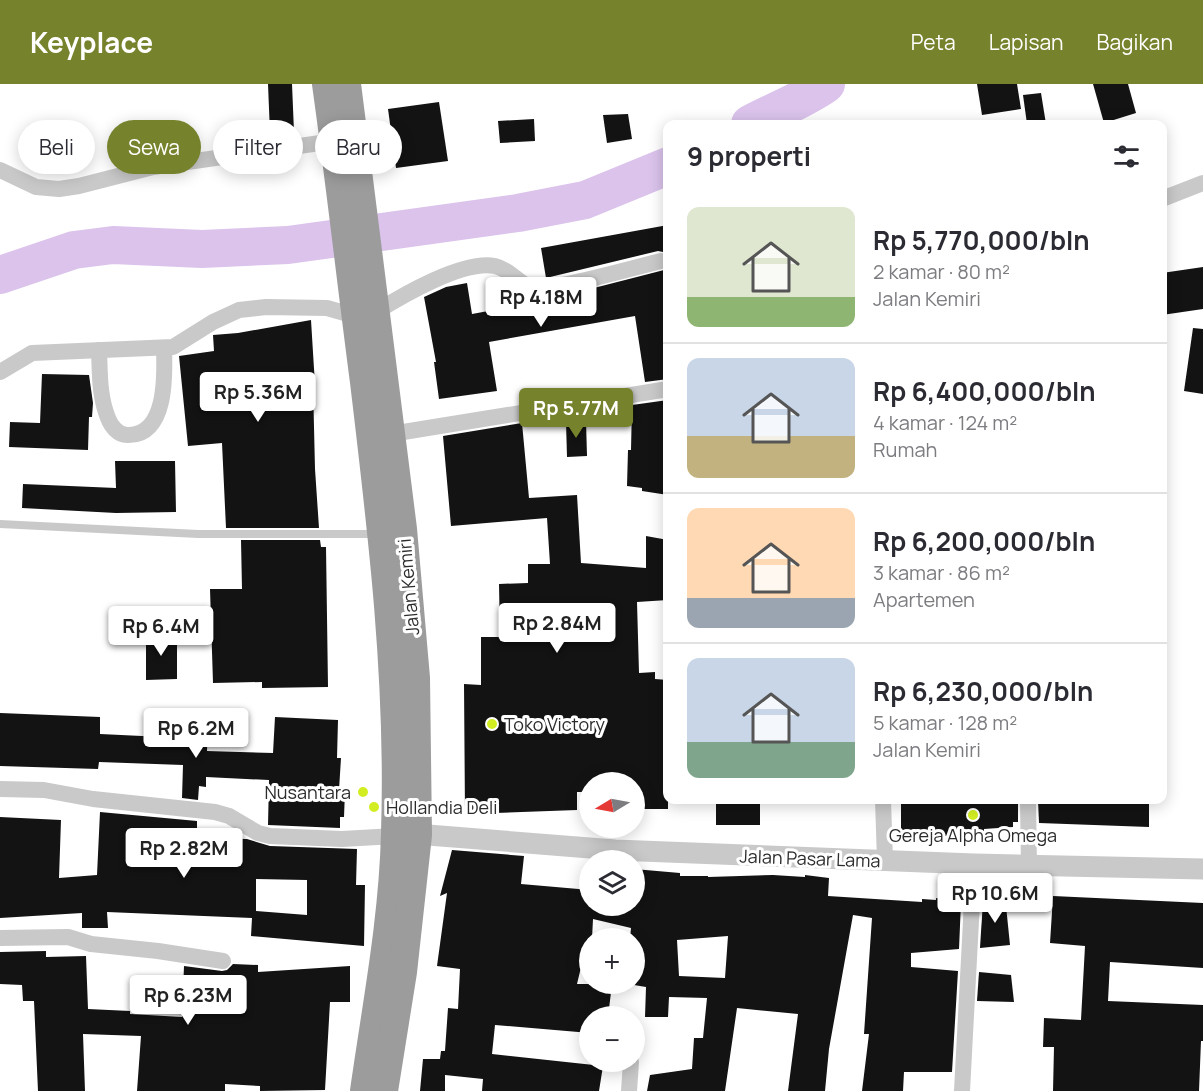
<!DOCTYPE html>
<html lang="id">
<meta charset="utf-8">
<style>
:root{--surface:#fff;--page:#f2f2f3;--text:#2b2b33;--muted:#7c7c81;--line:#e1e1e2;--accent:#77822c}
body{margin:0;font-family:Manrope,sans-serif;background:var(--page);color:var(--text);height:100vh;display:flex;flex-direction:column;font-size:22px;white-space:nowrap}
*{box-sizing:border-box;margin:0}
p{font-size:20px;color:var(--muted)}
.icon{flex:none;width:33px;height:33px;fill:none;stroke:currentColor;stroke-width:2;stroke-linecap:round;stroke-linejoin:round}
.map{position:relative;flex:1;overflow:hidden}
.side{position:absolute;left:663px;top:36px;width:504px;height:684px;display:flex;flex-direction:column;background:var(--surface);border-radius:12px;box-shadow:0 3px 15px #0003}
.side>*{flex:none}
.guide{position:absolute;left:18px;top:36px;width:555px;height:54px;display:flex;gap:12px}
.needle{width:39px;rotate:260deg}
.fabs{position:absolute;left:579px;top:688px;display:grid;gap:12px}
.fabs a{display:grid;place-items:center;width:66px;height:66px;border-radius:50%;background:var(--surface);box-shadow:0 3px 15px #0003;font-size:30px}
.price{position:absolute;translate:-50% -51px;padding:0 14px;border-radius:6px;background:#fff;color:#222;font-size:20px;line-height:39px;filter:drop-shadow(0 2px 3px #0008)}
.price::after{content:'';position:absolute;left:50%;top:36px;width:18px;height:14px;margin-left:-9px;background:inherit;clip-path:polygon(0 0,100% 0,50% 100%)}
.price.selected{background:var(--accent);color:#fff}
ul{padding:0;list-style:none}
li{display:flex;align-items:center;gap:18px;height:150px;padding:0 24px}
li+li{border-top:2px solid var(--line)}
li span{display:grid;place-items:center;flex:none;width:168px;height:120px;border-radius:12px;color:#555}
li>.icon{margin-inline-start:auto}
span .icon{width:72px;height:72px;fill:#fffc;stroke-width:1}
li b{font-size:26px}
h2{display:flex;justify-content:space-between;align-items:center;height:72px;padding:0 24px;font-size:26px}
.pill{padding:0 21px;border-radius:27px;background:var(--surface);box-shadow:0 3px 15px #0003;font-size:21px;line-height:54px}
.pill.selected{background:var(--accent);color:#fff}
header{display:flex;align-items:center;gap:36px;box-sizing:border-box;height:84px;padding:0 30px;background:var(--accent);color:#fff}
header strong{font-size:28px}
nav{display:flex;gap:33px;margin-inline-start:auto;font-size:21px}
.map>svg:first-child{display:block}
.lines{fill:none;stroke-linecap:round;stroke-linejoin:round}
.river{stroke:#dbc3ec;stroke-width:38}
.building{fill:#131313;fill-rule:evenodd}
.service{stroke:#c9c9c9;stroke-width:8}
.minor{stroke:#c9c9c9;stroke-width:16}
.tertiary{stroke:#c9c9c9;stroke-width:21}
.trunk{stroke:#9c9c9c;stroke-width:28}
.poi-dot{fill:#d3ed23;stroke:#fff;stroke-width:2}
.labels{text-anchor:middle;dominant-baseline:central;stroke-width:6;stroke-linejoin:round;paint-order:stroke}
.street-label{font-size:18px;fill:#2c2c2c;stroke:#fff}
.poi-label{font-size:18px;fill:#2c2c2c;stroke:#fff;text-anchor:start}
</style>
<header>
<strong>Keyplace</strong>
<nav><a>Peta</a><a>Lapisan</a><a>Bagikan</a></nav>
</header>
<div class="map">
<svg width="1203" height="1007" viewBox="0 0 1203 1007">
<rect width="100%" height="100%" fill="#fff"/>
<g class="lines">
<g class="river">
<path d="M750,40C776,26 802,17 826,0"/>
<path d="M0,191L74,166L113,161L202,165L288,161L518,129L585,116L668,82"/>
</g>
</g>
<g class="building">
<path d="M268,0H292L294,48L270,49Z"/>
<path d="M977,0H1017L1021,25L982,31Z"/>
<path d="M1093,0H1128L1136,29L1104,39Z"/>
<path d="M1041,9L1046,40H1027L1023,11Z"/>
<path d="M439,18L448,77L396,84L388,25Z"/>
<path d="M628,30L632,55L607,59L603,31Z"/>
<path d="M534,35L535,57L500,59L498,37Z"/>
<path d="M668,141V169L658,167L546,194L541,164Z"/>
<path d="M1203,183V225L1162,231V189Z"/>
<path d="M668,185V295L645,298L635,232L489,258L497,307L439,315L434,278H436L424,213L446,203L467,199L472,230L527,220L525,212L539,215H551Z"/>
<path d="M311,236L315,301H313L315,385L319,444H226L222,359L188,362L179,272L214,267L213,251L238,249Z"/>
<path d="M1193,244L1203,245V310L1184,307Z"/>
<path d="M42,290L89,291L93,319L92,333H89L88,366L9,363L10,338L40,339Z"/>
<path d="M668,316V411L642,407V404L627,402L628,366H631L632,321Z"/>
<path d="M586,337L587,372L567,373L566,338Z"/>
<path d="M522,339L529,414L577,411L581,479L646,484V452L668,456V516L637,518L639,589L655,588V595L668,596V725H634V699H590V708H577V726L465,730L464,600L481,601V553H500L499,500L528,499V480H550L547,434L451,442L443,352Z"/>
<path d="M115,377H175L176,428L116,429L22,424L23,400L116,404Z"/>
<path d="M241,456H320L321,463H326L328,603L262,604V598L213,599L210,505H242Z"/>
<path d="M177,551V595L146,596V552Z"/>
<path d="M0,629L100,633V650L184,654L185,629L208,630L207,667L273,669L275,633L338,636L337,674H341L339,706L345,707L344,733H340V744L268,741L269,696L206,693V703L199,702L198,716L182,714L183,681L99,678L98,685L0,682Z"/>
<rect x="716" y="716" width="44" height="25"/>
<path d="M901,716H1018V738H1013V743L984,745V751L932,752V755L901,753Z"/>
<path d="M1038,716H1149V743L1039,739Z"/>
<path d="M100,728L197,737V754L247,755L270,762L357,765L356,801H365L364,862L251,852L252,834L107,828L108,844H82V829L0,834V733L61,736L59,794L97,791ZM256,795L307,796V831L256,827Z"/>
<path d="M452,766L524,772L521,800L590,806V822H634V785L680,789V792H708V793L773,791L805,793V791L829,794L828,812L922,818V815L936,816V814L961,818L959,865L911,869V883L958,887L952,988H904L903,1007H862L869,950H864L872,834L853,831L829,965L825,1007H788L798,930L737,924L725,1007H647L650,991L692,985L694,954H703L707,914L669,913L668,933H645L646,903L634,901V855H630L631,844L593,835L592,855L588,854L577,900H612L608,933H590V949L495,941L492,970L603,982L599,1007H482L483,995L445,991V1007H420L423,975H440L441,967H445L448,924L458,925L460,885L437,882L447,809L440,812ZM728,852L725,894L679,892L677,856Z"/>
<path d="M1005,812L1010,861L980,864L983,817Z"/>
<path d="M1053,812L1203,819V884L1110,878L1108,917L1203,921V957H1201L1199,1007H1053L1054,963H1043L1044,934L1081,936L1085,862L1050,859Z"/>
<path d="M46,867V873L86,872L88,925L130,927V930L182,933L184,882L222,887L227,886L233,880L258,881V888L350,882V918H330L325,1006L260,1007V1002L225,1000V1007H137L141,952L83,950L85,1007H38L34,917H23L22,901L0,900V868Z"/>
<path d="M979,888L1011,891L1014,918L977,917Z"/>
</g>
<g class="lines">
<path class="service" d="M0,440L198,450H376"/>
<g class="minor">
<path d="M0,86L36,103L59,105L79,102L153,83L341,56"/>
<path d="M1162,115L1203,99"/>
<path d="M376,228C403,211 463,176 495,182C513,186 520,204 539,205C548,206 558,202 567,200C598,194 629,185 661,177"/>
<path d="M99,266C100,289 99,312 108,334C111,342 118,351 127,351C167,353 165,291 164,264"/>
<path d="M0,288L32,269L173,263L213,238L239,226L266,223L327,224L355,232"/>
<path d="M391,350L668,305"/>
<path d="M0,705L44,706L93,715L215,728L229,732L258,749L270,752L342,755L395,752"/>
<path d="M883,716L885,777"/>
<path d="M1028,716L1029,782"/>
<path d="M0,854L68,853L91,860L158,867L223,877"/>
<path d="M629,1007L631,978"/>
<path d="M962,1007L974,780"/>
</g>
<path class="tertiary" d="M404,752L428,751L615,766L974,780L1203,785"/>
<g class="trunk">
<path d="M326,0C340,99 351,199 364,298C382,448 400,598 395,749C393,836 376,922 364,1007"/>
<path d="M347,0L403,445L416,594L418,751L403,888L384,1007"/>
</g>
</g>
<g class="poi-dot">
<circle cx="492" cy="640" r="6"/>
<circle cx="363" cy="708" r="6"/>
<circle cx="374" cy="723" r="6"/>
<circle cx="973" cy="731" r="6"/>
</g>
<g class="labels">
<g class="street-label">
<text transform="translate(408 503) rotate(-95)">Jalan Kemiri</text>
<text transform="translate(810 774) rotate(2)">Jalan Pasar Lama</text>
</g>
<g class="poi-label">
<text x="504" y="640">Toko Victory</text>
<text x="351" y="708" text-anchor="end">Nusantara</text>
<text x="386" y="723">Hollandia Deli</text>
<text x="973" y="751" text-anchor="middle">Gereja Alpha Omega</text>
</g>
</g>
</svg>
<div class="fabs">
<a><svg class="needle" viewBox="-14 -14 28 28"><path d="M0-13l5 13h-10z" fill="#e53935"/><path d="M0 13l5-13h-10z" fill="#7c7c81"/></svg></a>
<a><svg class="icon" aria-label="layers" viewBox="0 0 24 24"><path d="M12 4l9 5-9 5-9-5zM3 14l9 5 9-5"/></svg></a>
<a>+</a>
<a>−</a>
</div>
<b class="price" style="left:541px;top:244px">Rp 4.18M</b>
<b class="price" style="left:258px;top:339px">Rp 5.36M</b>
<b class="price selected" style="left:576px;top:355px">Rp 5.77M</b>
<b class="price" style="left:557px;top:570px">Rp 2.84M</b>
<b class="price" style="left:161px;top:573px">Rp 6.4M</b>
<b class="price" style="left:196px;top:675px">Rp 6.2M</b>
<b class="price" style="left:184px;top:795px">Rp 2.82M</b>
<b class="price" style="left:995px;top:840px">Rp 10.6M</b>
<b class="price" style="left:188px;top:942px">Rp 6.23M</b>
<div class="guide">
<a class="pill">Beli</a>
<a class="pill selected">Sewa</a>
<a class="pill">Filter</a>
<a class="pill">Baru</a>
</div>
<section class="side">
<h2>9 properti<svg class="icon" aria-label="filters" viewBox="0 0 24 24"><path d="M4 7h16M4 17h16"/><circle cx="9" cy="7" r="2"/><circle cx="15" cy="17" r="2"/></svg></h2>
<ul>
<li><span style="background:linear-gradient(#dfe7d0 75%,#8fb573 0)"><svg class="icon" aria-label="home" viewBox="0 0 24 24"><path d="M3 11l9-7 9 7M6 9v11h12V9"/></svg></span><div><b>Rp 5,770,000/bln</b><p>2 kamar · 80 m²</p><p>Jalan Kemiri</p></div></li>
<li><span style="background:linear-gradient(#c9d6e8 65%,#c2b280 0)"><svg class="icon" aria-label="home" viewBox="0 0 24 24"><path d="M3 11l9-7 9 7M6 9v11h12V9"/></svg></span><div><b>Rp 6,400,000/bln</b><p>4 kamar · 124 m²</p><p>Rumah</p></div></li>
<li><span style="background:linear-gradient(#ffd9b3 75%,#9aa5b1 0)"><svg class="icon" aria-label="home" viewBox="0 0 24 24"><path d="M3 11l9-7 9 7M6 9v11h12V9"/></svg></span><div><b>Rp 6,200,000/bln</b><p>3 kamar · 86 m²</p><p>Apartemen</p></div></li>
<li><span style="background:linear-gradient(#c9d6e8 70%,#7fa58c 0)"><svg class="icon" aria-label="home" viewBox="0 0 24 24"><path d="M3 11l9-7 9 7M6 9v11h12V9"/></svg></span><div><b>Rp 6,230,000/bln</b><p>5 kamar · 128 m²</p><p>Jalan Kemiri</p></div></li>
</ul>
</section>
</div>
